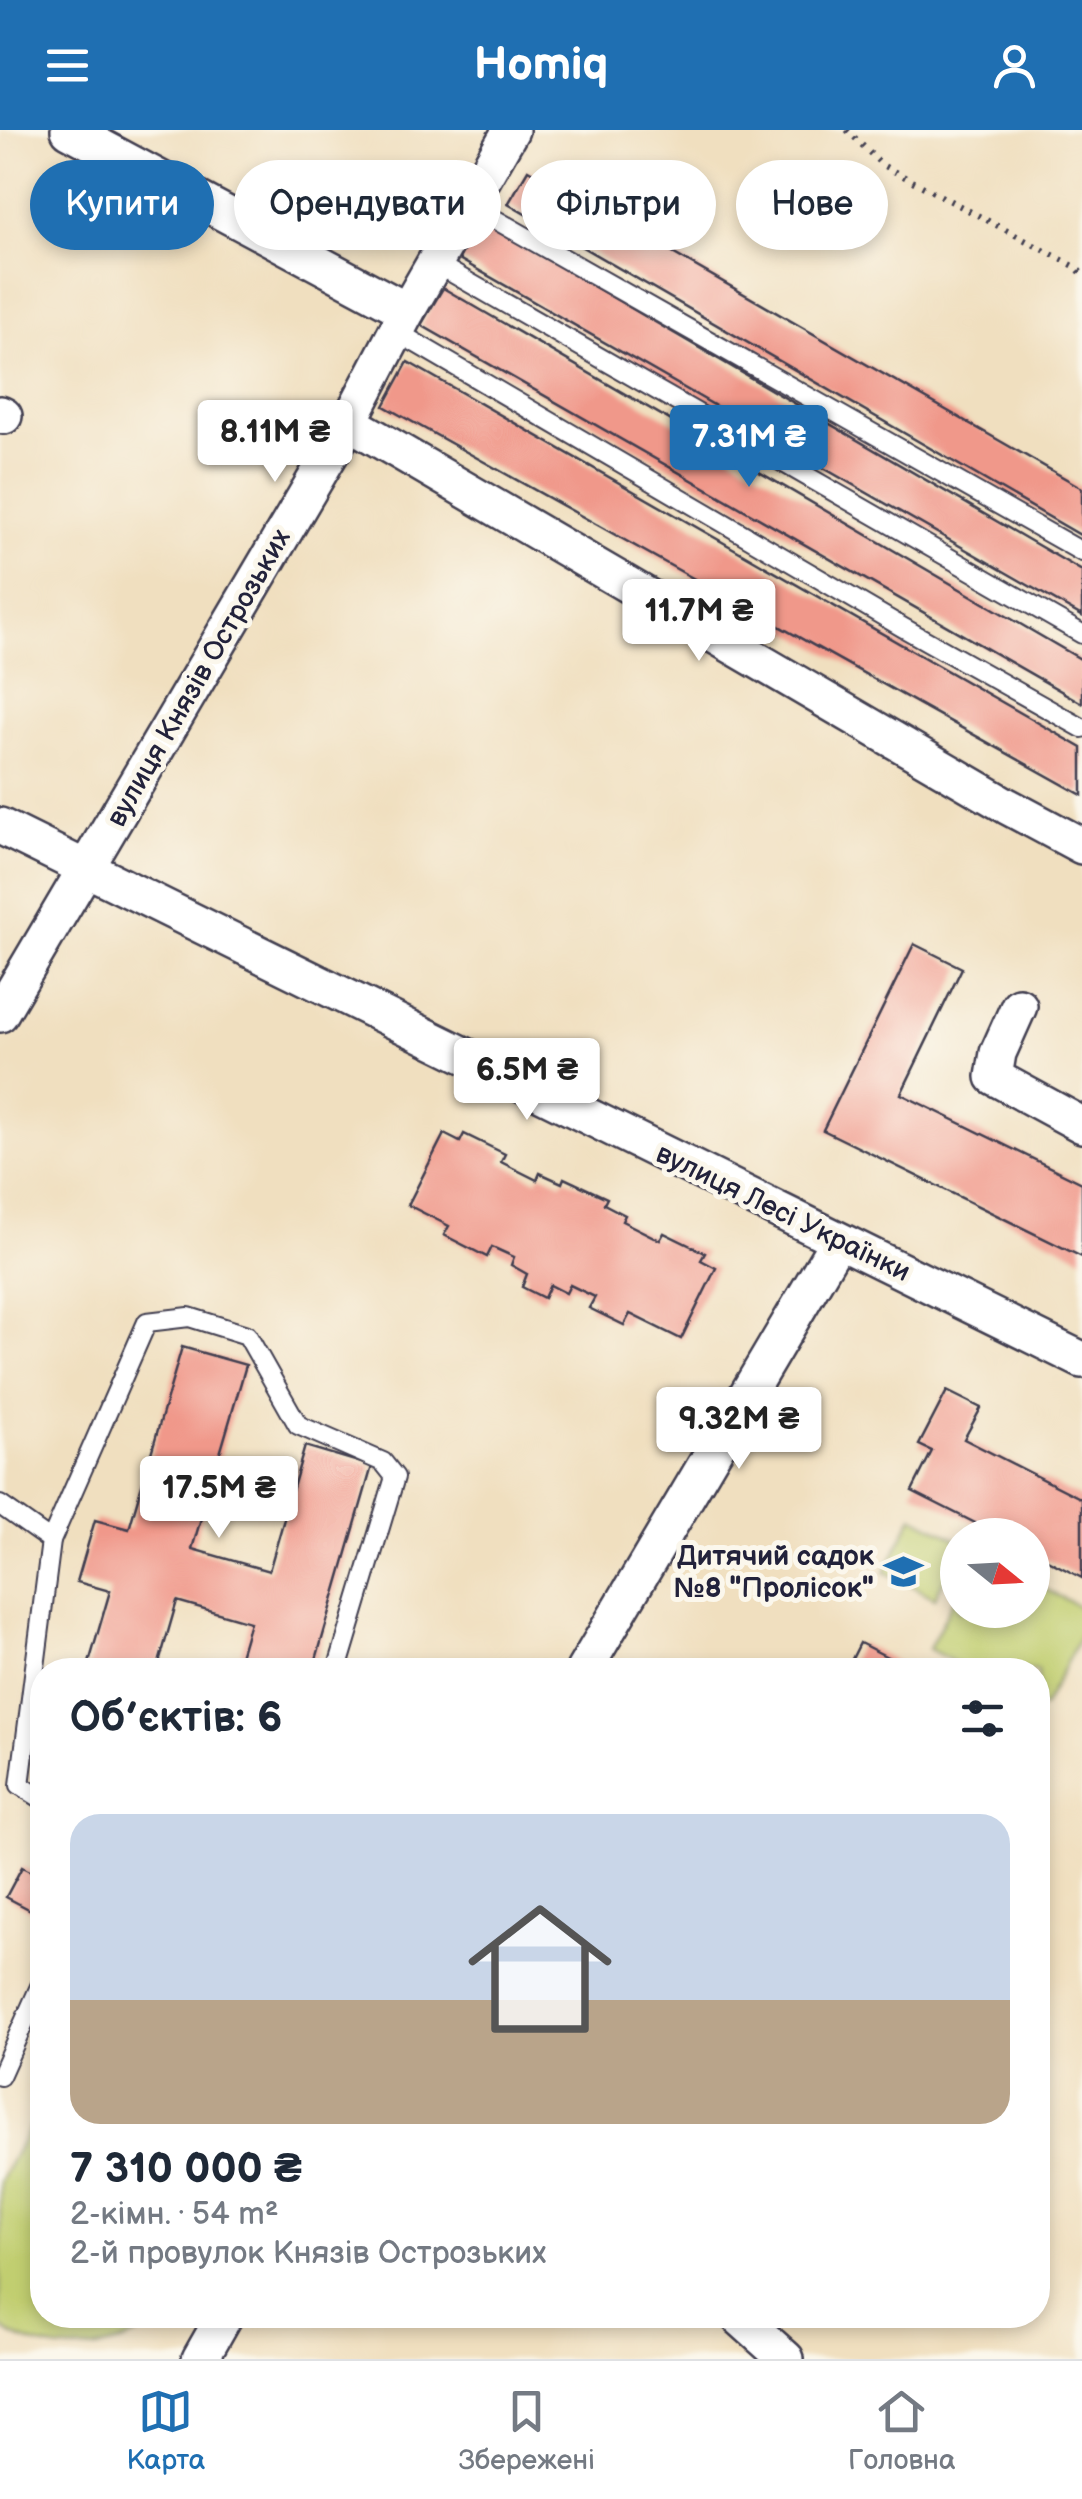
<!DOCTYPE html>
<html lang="uk">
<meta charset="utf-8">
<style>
:root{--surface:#fff;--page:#f2f2f3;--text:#1f2937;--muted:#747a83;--line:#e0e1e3;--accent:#1f6fb2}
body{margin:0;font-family:"Balsamiq Sans",sans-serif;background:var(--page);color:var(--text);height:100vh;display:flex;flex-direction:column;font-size:38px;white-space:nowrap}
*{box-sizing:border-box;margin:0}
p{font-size:32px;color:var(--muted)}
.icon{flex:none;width:55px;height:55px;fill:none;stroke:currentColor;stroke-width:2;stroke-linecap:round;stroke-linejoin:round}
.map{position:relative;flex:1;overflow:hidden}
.side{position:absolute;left:30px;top:1528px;width:1020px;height:670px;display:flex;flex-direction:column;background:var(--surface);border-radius:40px;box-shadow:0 5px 15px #0003}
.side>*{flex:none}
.top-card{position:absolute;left:30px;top:30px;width:1022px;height:90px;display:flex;gap:20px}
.needle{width:65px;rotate:108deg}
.fabs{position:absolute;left:940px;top:1388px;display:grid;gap:20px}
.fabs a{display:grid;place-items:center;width:110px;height:110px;border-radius:50%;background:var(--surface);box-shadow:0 5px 15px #0003;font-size:50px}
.price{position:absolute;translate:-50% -85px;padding:0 22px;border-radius:10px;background:#fff;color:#222;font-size:32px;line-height:65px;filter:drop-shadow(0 2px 5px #0008)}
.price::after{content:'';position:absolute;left:50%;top:60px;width:30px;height:22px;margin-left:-15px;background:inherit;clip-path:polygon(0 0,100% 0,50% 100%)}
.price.selected{background:var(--accent);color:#fff}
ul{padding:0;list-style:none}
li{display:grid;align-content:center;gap:20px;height:530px;padding:0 40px}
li+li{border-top:2px solid var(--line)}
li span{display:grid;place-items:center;height:310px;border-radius:30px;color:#555}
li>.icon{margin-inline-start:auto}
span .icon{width:180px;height:180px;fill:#fffc;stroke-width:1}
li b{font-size:42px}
h2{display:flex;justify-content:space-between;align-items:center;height:120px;padding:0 40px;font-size:42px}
.pill{padding:0 35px;border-radius:45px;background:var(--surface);box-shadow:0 5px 15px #0003;font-size:35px;line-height:90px}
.pill.selected{background:var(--accent);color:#fff}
header{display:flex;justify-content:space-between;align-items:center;height:130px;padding:0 40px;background:var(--accent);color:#fff;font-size:45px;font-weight:600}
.tabs{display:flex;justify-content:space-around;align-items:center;height:140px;border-top:2px solid var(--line);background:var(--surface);font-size:28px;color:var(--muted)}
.tabs a{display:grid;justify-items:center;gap:5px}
.tabs .selected{color:var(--accent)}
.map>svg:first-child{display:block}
.green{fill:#c1ce70;stroke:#727856;stroke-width:2.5}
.building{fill:#f0988a}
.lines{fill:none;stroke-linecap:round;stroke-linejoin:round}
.service-casing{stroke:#413e4f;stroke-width:22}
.minor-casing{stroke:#413e4f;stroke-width:40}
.path{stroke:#413e4f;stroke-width:6;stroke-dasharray:2.5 8;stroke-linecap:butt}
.service{stroke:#fff;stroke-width:18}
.minor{stroke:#fff;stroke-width:35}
.labels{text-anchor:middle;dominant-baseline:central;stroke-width:10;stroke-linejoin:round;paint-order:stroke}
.street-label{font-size:28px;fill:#22223b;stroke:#fbf7ec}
.poi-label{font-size:28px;font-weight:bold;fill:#22223b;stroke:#fbf7ec;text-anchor:end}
</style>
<header><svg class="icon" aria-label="menu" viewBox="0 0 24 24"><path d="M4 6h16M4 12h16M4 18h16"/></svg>Homiq<svg class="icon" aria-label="person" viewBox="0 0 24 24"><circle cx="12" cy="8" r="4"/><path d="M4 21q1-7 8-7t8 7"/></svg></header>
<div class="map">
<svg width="1082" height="2229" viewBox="0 0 1082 2229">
<rect width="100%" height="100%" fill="#fbf7ec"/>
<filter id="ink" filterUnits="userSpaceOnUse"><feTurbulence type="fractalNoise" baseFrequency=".01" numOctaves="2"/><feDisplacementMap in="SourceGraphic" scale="20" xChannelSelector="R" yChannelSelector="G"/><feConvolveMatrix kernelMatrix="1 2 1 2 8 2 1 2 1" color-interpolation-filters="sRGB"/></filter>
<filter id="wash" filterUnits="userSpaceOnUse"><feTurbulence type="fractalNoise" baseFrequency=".0048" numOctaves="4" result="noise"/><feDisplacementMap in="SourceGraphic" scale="40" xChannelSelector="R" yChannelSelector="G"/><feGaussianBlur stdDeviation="2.25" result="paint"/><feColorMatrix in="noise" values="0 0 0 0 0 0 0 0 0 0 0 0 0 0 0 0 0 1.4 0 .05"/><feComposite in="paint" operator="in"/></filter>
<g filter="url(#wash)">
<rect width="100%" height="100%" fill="#f0dfbf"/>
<g class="green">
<path d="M913,1386L957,1409V1424L935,1468L885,1442Z"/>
<path d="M1033,1453L1082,1478V1502L1043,1578L1038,1575V1540H969L929,1519L957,1463L958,1480H1032Z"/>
<path d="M42,1975V2185H159C127,2229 41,2229 0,2196V2051Z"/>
</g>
<g id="blocks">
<g class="building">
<path d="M528,40L1082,358V406L508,74Z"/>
<path d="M480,90L1082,441V486L459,129Z"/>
<path d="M443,158L1082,530V573L421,195Z"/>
<path d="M408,232L1082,618V665L384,276Z"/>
<path d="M914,814L962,838L901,964L1082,1053V1127L823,1000Z"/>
<path d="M444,1004L460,1012L464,1004L505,1024L501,1032L537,1050L540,1043L562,1053L564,1048L607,1068L604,1074L625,1085L622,1091L660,1110L664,1103L705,1123L701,1130L716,1138L681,1209L630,1184L624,1195L589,1178L595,1167L570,1155L566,1163L550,1155L544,1168L522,1157L527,1144L511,1135L514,1127L492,1117L487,1127L444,1105L449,1096L408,1075Z"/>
<path d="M182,1217L246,1235L192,1419L269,1441L305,1316L372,1336L313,1540H236L250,1492L177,1471L157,1540H87L110,1461L77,1452L95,1390L129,1399Z"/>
<path d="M947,1261L981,1278L964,1309L1082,1369V1448L1032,1422V1405H999L912,1361L932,1321L919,1315Z"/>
<path d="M860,1513L913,1540H864L850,1533Z"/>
<path d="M22,1737L42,1747V1786L6,1767Z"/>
</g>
</g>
</g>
<g filter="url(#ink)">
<use href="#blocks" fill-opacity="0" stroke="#413e4f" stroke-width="2.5"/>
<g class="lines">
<defs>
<g id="service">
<path d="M468,74L1082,422"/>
<path d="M435,133L1082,504"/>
<path d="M397,202L902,497L1082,598"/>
<path d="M0,1375L51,1411L20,1655L42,1669"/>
<path d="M51,1411L147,1192L189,1187L247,1205L298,1295L383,1332L395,1347L337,1540"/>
<path d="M0,1946L42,1852"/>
</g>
<g id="minor">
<path d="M69,0L407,181"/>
<path d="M0,284L4,286"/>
<path d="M349,292L1007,676L1082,716"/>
<path d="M0,696L1082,1230"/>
<path d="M1019,876L998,923L994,947L1082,995"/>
<path d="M0,884L349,292L407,181L511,0"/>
<path d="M584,1540L838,1111"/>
<path d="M737,2185L786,2229"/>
<path d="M200,2229L225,2185"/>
</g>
</defs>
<use href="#service" class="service-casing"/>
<use href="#minor" class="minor-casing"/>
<path class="path" d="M847,0L882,35L1076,137L1082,144"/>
<use href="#service" class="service"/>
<use href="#minor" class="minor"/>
</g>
</g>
<defs>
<symbol id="school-bare" viewBox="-9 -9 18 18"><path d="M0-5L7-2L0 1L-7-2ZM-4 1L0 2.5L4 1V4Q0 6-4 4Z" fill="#1f6fb2" stroke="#fbf7ec" stroke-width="2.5" paint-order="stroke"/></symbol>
</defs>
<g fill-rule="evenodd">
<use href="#school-bare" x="876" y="1414" width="55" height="55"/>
</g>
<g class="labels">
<g class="street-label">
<text transform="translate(199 548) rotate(-60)">вулиця Князів Острозьких</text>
<text transform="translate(783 1083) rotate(26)">вулиця Лесі Українки</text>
</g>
<g class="poi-label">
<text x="874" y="1426">Дитячий садок<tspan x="874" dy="32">№8 "Пролісок"</tspan></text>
</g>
</g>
</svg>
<div class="fabs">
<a><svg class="needle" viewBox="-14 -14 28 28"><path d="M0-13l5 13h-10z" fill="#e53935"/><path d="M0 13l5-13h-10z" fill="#747a83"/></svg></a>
</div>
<b class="price" style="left:275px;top:355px">8.11M ₴</b>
<b class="price selected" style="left:749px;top:360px">7.31M ₴</b>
<b class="price" style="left:699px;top:534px">11.7M ₴</b>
<b class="price" style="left:527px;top:993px">6.5M ₴</b>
<b class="price" style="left:739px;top:1342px">9.32M ₴</b>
<b class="price" style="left:219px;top:1411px">17.5M ₴</b>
<div class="top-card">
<a class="pill selected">Купити</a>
<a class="pill">Орендувати</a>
<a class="pill">Фільтри</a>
<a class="pill">Нове</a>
</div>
<section class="side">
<h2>Об’єктів: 6<svg class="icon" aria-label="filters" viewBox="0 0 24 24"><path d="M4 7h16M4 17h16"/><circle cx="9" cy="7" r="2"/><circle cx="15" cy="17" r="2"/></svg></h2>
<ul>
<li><span style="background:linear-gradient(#c9d6e8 60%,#b9a48a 0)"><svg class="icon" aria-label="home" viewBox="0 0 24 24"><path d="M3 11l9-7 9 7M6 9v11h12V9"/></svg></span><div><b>7 310 000 ₴</b><p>2-кімн. · 54 m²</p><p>2-й провулок Князів Острозьких</p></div></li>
</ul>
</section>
</div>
<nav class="tabs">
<a class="selected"><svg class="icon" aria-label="map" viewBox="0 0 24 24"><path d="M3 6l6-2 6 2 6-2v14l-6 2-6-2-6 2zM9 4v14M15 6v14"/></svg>Карта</a>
<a><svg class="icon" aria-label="saved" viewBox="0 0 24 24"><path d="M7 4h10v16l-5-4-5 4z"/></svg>Збережені</a>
<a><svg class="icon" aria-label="home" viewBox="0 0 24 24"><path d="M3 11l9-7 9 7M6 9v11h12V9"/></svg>Головна</a>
</nav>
